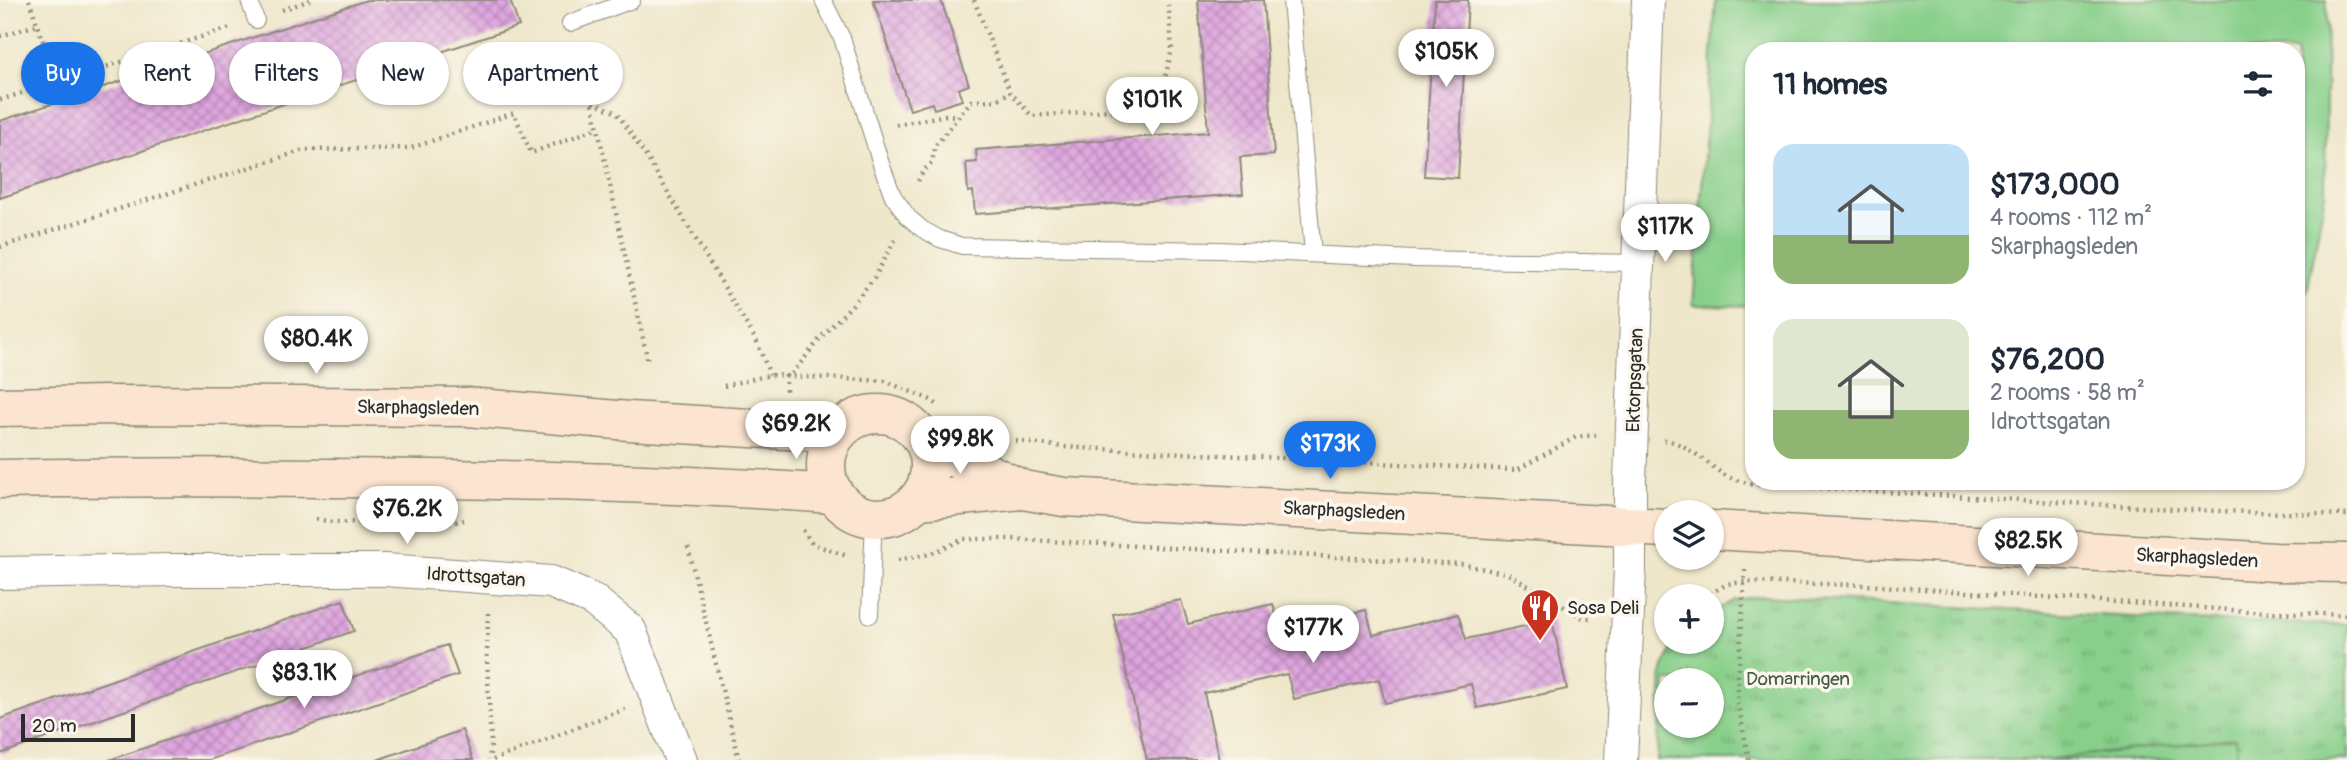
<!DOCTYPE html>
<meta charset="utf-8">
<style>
:root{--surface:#fff;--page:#f6f6f7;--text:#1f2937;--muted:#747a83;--accent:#1a73e8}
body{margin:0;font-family:Pangolin,sans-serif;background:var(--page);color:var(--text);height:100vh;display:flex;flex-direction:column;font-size:26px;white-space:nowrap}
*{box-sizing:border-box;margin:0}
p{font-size:23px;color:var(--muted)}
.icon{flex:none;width:38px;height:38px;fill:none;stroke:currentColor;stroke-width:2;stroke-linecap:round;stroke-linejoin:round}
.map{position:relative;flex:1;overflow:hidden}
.sheet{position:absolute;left:1745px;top:42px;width:560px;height:448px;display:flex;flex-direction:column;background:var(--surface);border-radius:28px;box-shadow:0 2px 5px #0004}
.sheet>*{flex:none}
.banner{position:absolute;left:21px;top:42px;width:665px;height:63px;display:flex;gap:14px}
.fabs{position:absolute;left:1654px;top:500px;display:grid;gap:14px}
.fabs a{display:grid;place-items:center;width:70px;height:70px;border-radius:50%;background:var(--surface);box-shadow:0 2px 5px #0004;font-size:35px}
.scale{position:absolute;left:21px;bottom:18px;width:114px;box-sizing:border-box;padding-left:7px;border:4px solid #2b2b2b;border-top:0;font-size:19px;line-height:24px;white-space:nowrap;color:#2b2b2b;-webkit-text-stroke:5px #fbf7ec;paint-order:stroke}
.price{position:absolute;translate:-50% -60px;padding:0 16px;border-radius:24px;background:#fff;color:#222;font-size:23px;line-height:46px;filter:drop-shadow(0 2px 4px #0008)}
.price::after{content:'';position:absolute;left:50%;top:42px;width:21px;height:16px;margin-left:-10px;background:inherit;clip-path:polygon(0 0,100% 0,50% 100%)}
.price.on{background:var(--accent);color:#fff}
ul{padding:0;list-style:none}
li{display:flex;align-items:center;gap:21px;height:175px;padding:0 28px}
li span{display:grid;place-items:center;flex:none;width:196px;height:140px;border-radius:21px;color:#555}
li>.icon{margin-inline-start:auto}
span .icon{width:84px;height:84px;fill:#fffc;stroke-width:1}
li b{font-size:30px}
h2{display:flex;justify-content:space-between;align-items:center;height:84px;padding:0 28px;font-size:30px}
.chip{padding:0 24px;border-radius:32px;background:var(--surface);box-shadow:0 2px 5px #0004;font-size:24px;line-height:63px}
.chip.on{background:var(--accent);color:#fff}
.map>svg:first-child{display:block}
.park{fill:url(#park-tufts);stroke:#5a7d5a;stroke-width:2;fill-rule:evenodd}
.pitch{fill:#88cf8a;stroke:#5a7d5a;stroke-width:2}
.building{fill:url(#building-cross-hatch)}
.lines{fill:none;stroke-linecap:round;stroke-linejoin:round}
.service-casing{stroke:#8d897a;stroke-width:18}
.minor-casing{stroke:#8d897a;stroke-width:34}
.secondary-casing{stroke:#8d897a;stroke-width:41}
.path{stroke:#8d897a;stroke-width:4.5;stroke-dasharray:2 5;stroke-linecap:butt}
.service{stroke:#fff;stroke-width:16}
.minor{stroke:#fff;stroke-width:32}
.secondary{stroke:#fce5d0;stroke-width:38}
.labels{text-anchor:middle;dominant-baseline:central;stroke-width:7;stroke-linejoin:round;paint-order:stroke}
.street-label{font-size:19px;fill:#2b2b2b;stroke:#fbf7ec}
.poi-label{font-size:19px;fill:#2b2b2b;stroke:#fbf7ec;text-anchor:start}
.park-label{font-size:19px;fill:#475c48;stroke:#fbf7ec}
</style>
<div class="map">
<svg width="2347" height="760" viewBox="0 0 2347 760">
<defs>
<pattern id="park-tufts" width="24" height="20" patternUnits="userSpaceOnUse" patternTransform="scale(1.75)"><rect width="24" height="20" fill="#88cf8a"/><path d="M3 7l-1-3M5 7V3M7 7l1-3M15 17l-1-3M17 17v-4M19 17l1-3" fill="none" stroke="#6fa871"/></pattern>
<pattern id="building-cross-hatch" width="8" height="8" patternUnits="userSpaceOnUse" patternTransform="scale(1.75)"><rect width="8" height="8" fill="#dfa5df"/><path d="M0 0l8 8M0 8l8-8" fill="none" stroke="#b587b5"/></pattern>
</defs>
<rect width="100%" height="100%" fill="#fbf7ec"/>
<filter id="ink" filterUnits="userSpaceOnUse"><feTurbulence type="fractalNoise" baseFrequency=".0143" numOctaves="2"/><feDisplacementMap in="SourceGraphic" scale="14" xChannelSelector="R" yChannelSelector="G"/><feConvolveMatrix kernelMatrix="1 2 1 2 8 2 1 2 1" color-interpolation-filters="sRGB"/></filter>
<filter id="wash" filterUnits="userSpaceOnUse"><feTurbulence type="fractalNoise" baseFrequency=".00686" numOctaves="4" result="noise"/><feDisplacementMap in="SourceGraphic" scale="28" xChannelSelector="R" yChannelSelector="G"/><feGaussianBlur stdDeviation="1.57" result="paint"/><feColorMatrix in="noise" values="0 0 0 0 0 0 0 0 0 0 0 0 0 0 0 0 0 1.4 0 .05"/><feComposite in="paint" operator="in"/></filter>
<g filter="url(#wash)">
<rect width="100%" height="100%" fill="#efe7ca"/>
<path class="park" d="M1762,596L2187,620L2347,625V760H2238L2235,738L2043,760H1657L1662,670L1675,642H1712V613L1734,600ZM1666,681H1712V726H1666Z"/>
<g class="pitch">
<path d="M1716,0H2327L2325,193L2308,288L2296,311V51H1754L1753,306L1693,305Z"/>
<path d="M2235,738L2238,760H2043Z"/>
</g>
<g id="blocks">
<g class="building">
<path d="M367,0H510L519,26L0,198V121Z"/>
<path d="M873,0H941L969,85L958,89L962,100L934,109L932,103L910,110Z"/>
<path d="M1198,0H1263L1274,155L1240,157L1243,194L975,214L973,191L968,192L966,163L977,162L976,150L1208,132Z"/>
<path d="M1435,0H1468L1458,178L1424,176Z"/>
<path d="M343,600L354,631L0,754V719Z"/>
<path d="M1181,600L1188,624L1273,604L1280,629L1366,610L1373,635L1458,614L1466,639L1552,620L1567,689L1477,708L1471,684L1385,703L1379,679L1294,699L1287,674L1204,693L1219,760H1147L1113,614Z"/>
<path d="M447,645L458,675L209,760H109Z"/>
<path d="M462,730L473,760H377Z"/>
</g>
</g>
</g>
<g filter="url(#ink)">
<use href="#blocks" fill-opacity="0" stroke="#8d897a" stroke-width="2"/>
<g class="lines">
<defs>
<g id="service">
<path d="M249,0L256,20"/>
<path d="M823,0L842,38L881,164L893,196L908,217L922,229L940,239L962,246L1219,250L1414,259L1638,263"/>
<path d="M1291,0L1313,254"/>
<path d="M570,23L632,0"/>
<path d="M870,615L874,518"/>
</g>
<g id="minor">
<path d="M0,573L173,570H385L551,582L593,600L630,630L681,760"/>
<path d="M1621,760L1630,569V480L1648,0"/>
</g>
<g id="secondary">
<path d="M0,407L108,405L468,407L629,421L836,433"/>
<circle cx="878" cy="466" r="52"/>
<path d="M927,444L1023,490L1064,497L1666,528"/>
<path d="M0,479C110,477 219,477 329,478C497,479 665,482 832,494"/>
<path d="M919,500L1021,490"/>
<path d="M1712,530L2275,562L2347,563"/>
</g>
</defs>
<use href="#service" class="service-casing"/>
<use href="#minor" class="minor-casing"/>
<use href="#secondary" class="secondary-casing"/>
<g class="path">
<path d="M29,0L57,82"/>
<path d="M974,0L1010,92L1032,116L1124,109L1149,100L1164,82L1172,49L1168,0"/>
<path d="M282,10L310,0"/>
<path d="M0,36L37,25"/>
<path d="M577,50L592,101L648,362"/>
<path d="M0,100L230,28"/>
<path d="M593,102L617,113L648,159L757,342L770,375"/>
<path d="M896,125L946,115L958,116"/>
<path d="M918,181L924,170L932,163L935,146L971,101L997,100L1010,92"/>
<path d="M0,247L304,150L411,148L514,113L531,153L598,128"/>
<path d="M792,374L822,336L852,305L874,278L895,240"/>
<path d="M724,386L770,375L885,381L931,400L939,406"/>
<path d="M786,391V375"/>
<path d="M1664,440C1688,443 1704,462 1723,474C1730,479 1741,481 1750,484L2190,510L2347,515"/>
<path d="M1016,441L1063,447L1517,470L1576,437L1596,435"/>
<path d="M316,519L332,522L446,524L464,520"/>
<path d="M803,530L812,544L847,556"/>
<path d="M688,547L739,760"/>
<path d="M898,560L930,554L964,539H1012L1461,564L1508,574L1583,618H1592"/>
<path d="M1745,570L1737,699L1749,760"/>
<path d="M1704,597L1727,584L1744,582L1865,585L2247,611L2347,615"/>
<path d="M488,613L487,658L491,745L489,760"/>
<path d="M493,760L625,709"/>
</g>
<use href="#service" class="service"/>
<use href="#minor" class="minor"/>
<use href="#secondary" class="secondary"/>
</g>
</g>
<defs>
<symbol id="restaurant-pin" viewBox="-11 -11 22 30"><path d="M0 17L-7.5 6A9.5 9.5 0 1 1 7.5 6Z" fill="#c8321e" stroke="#fbf7ec"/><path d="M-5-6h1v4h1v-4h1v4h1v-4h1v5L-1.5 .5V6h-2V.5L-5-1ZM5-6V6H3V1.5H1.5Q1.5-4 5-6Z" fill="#fff"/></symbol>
</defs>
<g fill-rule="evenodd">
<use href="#restaurant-pin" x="1518" y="586" width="44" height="60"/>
</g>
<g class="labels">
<g class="street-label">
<text transform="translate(1635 380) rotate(-88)">Ektorpsgatan</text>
<text transform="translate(418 408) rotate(1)">Skarphagsleden</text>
<text transform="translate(1344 511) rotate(3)">Skarphagsleden</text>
<text transform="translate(2197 558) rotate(3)">Skarphagsleden</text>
<text transform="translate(476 577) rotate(4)">Idrottsgatan</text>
</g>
<g class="poi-label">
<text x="1567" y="608">Sosa Deli</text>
</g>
<g class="park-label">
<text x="1798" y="679">Domarringen</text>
</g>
</g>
</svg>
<div class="fabs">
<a><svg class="icon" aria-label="layers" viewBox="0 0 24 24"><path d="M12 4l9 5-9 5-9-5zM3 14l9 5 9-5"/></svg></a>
<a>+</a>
<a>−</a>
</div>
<div class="scale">20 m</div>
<b class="price" style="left:1446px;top:89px">$105K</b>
<b class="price" style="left:1152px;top:137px">$101K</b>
<b class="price" style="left:1665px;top:264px">$117K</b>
<b class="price" style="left:316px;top:376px">$80.4K</b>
<b class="price" style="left:796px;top:461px">$69.2K</b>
<b class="price" style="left:960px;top:476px">$99.8K</b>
<b class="price on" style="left:1330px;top:481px">$173K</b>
<b class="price" style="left:407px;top:546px">$76.2K</b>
<b class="price" style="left:2028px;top:578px">$82.5K</b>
<b class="price" style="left:1313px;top:665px">$177K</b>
<b class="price" style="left:304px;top:710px">$83.1K</b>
<div class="banner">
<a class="chip on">Buy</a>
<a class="chip">Rent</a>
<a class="chip">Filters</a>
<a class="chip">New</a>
<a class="chip">Apartment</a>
</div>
<section class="sheet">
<h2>11 homes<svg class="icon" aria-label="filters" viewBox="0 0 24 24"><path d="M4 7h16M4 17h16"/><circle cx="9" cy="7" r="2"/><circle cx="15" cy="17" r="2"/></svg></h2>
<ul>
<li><span style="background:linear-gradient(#bfe0f5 65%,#8fb573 0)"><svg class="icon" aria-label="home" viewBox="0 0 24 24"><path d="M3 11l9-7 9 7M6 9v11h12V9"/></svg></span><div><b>$173,000</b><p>4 rooms · 112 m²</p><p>Skarphagsleden</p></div></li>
<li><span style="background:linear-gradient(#dfe7d0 65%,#8fb573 0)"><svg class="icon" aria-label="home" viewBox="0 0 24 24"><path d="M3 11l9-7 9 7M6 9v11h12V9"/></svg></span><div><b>$76,200</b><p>2 rooms · 58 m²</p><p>Idrottsgatan</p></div></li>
</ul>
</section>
</div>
